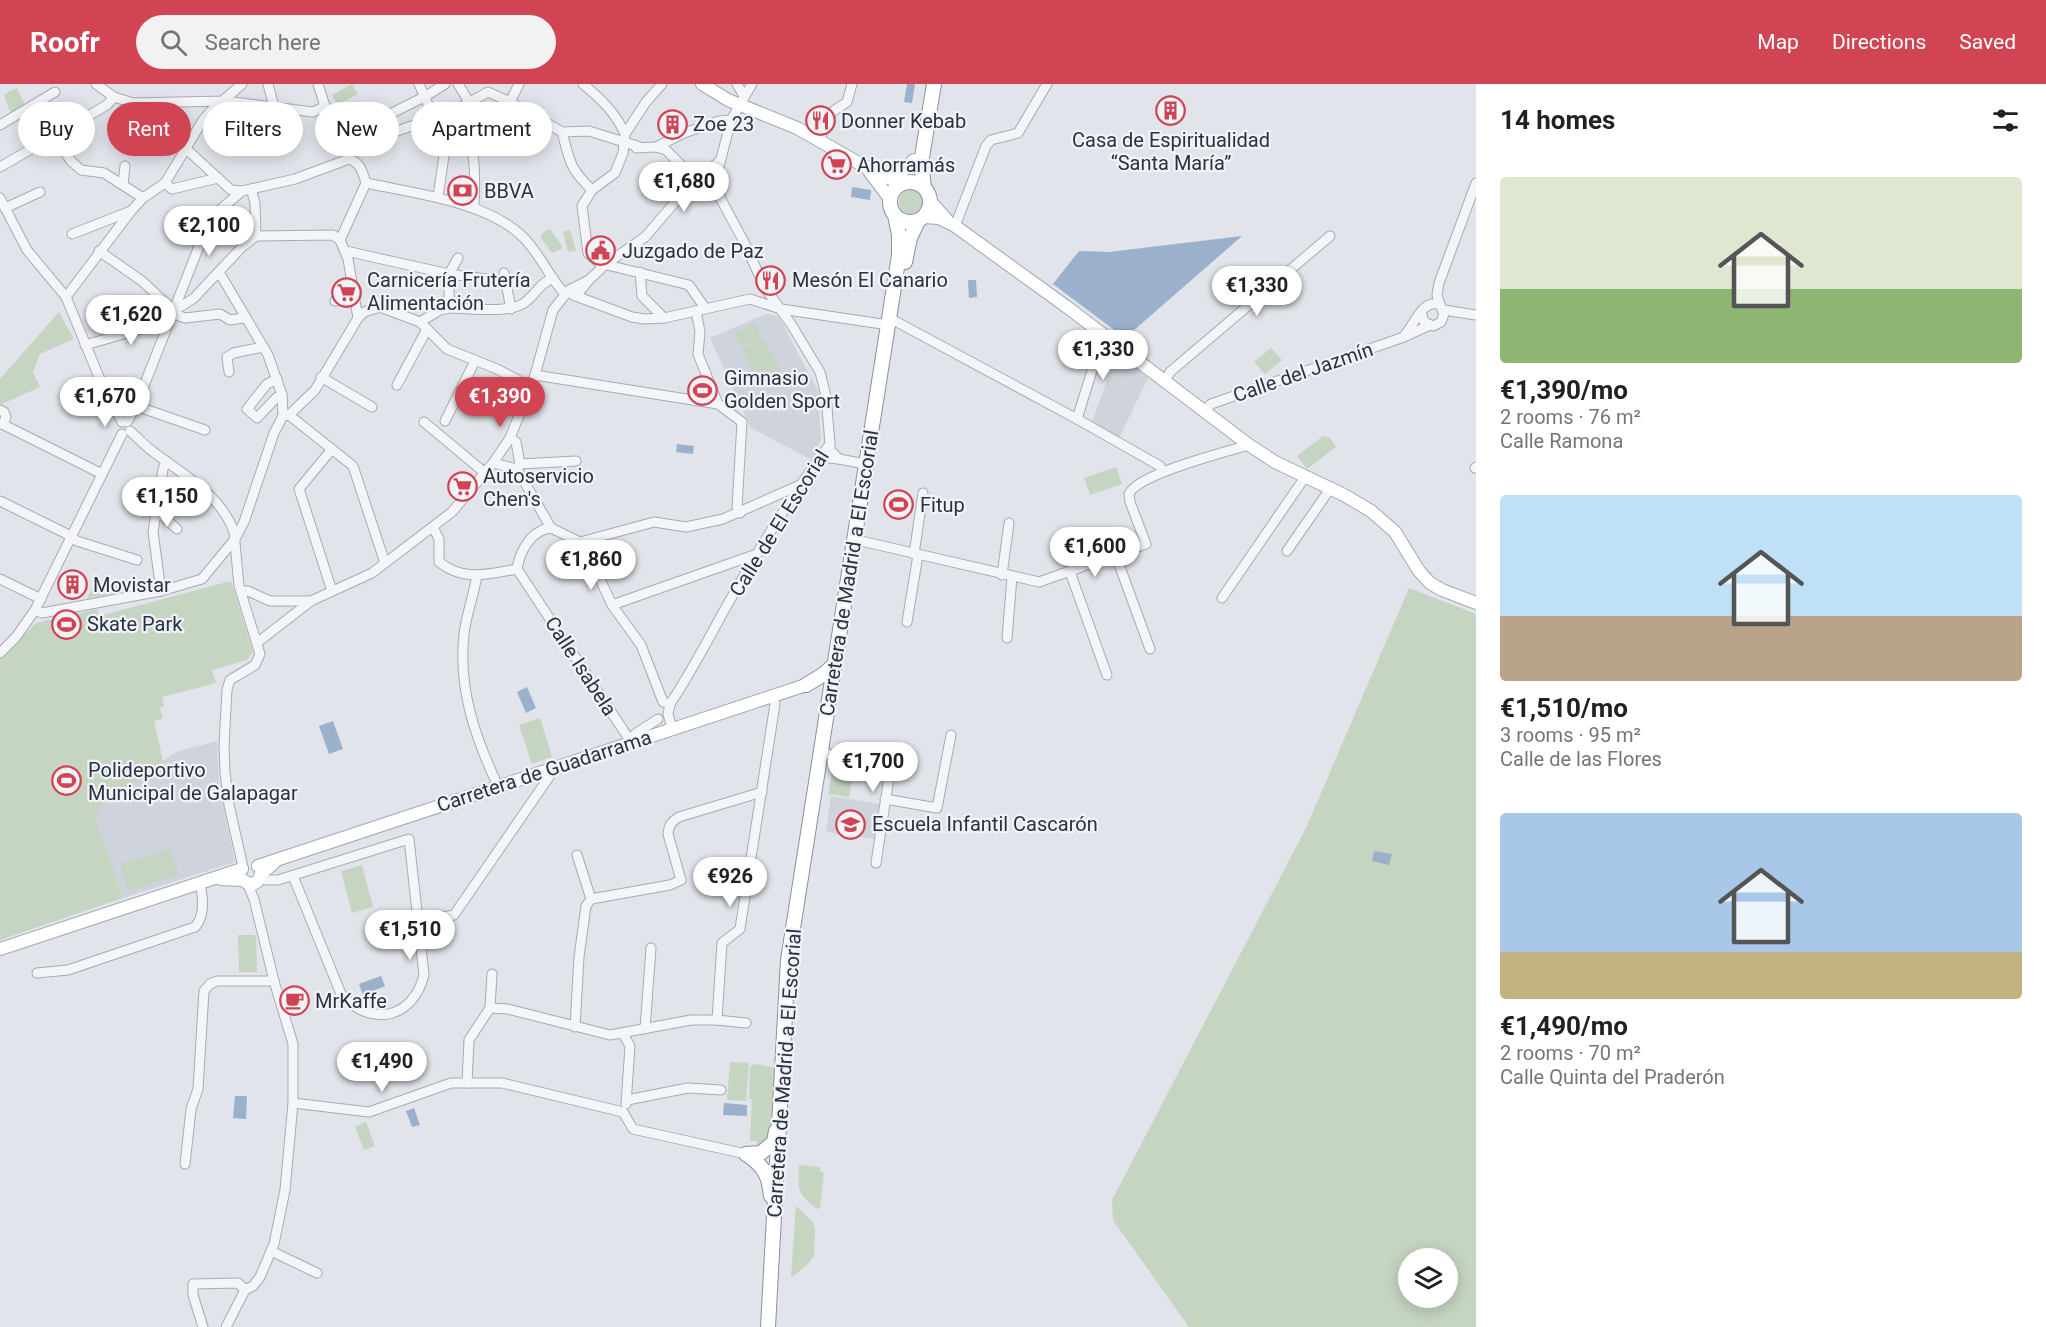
<!DOCTYPE html>
<meta charset="utf-8">
<style>
:root{--surface:#fff;--page:#f2f2f2;--text:#202124;--muted:#757577;--accent:#d14454}
body{margin:0;font-family:Roboto,sans-serif;background:var(--page);color:var(--text);height:100vh;display:flex;flex-direction:column;font-size:22px;white-space:nowrap}
*{box-sizing:border-box;margin:0}
p{font-size:20px;color:var(--muted)}
.icon{flex:none;width:33px;height:33px;fill:none;stroke:currentColor;stroke-width:2;stroke-linecap:round;stroke-linejoin:round}
.map{position:relative;flex:1;overflow:hidden}
.panel{display:flex;flex-direction:column;background:var(--surface);width:570px}
.panel>*{flex:none}
.guide{position:absolute;left:18px;top:18px;width:570px;height:54px;display:flex;gap:12px}
.tools{position:absolute;left:1398px;top:1164px;display:grid;gap:12px}
.tools a{display:grid;place-items:center;width:60px;height:60px;border-radius:50%;background:var(--surface);box-shadow:0 3px 15px #0003;font-size:30px}
.price{position:absolute;translate:-50% -51px;padding:0 14px;border-radius:21px;background:#fff;color:#222;font-size:20px;line-height:39px;filter:drop-shadow(0 2px 3px #0008)}
.price::after{content:'';position:absolute;left:50%;top:36px;width:18px;height:14px;margin-left:-9px;background:inherit;clip-path:polygon(0 0,100% 0,50% 100%)}
.price.active{background:var(--accent);color:#fff}
ul{padding:0;list-style:none}
li{display:grid;align-content:center;gap:12px;height:318px;padding:0 24px}
li span{display:grid;place-items:center;height:186px;border-radius:6px;color:#555}
li>.icon{margin-inline-start:auto}
span .icon{width:108px;height:108px;fill:#fffc;stroke-width:1}
li b{font-size:26px}
h2{display:flex;justify-content:space-between;align-items:center;height:72px;padding:0 24px;font-size:26px}
.pill{padding:0 21px;border-radius:27px;background:var(--surface);box-shadow:0 3px 15px #0003;font-size:21px;line-height:54px}
.pill.active{background:var(--accent);color:#fff}
header{display:flex;align-items:center;gap:36px;box-sizing:border-box;height:84px;padding:0 30px;background:var(--accent);color:#fff}
header strong{font-size:28px}
nav{display:flex;gap:33px;margin-inline-start:auto;font-size:21px}
.search{width:420px;height:54px;background:var(--page);display:flex;align-items:center;gap:15px;box-sizing:border-box;padding:0 21px;border-radius:33px;color:var(--muted);font-size:22px}
main{display:flex;flex:1;min-height:0}
.map>svg:first-child{display:block}
.built{fill:#cfd3dc}
.green{fill:#c6d4c2;fill-rule:evenodd}
.water{fill:#9bb1cb}
.lines{fill:none;stroke-linecap:round;stroke-linejoin:round}
.minor-casing{stroke:#a6abb4;stroke-width:11}
.major-casing{stroke:#a0a8b6;stroke-width:14}
.highway-casing{stroke:#8891a1;stroke-width:16}
.minor{stroke:#f4f5f8;stroke-width:9}
.major{stroke:#fff;stroke-width:12}
.highway{stroke:#fff;stroke-width:14}
.labels{text-anchor:middle;dominant-baseline:central;stroke-width:4.5;stroke-linejoin:round;paint-order:stroke}
.poi-label{font-size:20px;fill:#293142;stroke:#f1f3f7;text-anchor:start}
.street-label{font-size:20px;fill:#293142;stroke:#f1f3f7}
</style>
<header>
<strong>Roofr</strong>
<div class="search"><svg class="icon" aria-label="search" viewBox="0 0 24 24"><circle cx="10" cy="10" r="6"/><path d="M15 15l6 6"/></svg>Search here</div>
<nav><a>Map</a><a>Directions</a><a>Saved</a></nav>
</header>
<main>
<div class="map">
<svg width="1476" height="1243" viewBox="0 0 1476 1243">
<rect width="100%" height="100%" fill="#e1e4ea"/>
<g class="built">
<path d="M766,230L777,232L780,235L821,313L818,314L821,355L812,376L751,344L710,254Z"/>
<path d="M1117,270L1148,294L1119,354L1092,338Z"/>
<path d="M217,657L219,703L235,778L123,814L95,734L105,718L176,668Z"/>
<path d="M831,712L879,720L874,755L826,748Z"/>
</g>
<g class="green">
<path d="M352,0L358,10L337,21L332,11Z"/>
<path d="M17,4L24,19V22L13,30L9,26L4,10Z"/>
<circle cx="911" cy="118" r="12"/>
<path d="M548,145L551,146L562,162V165L552,169L541,154V151Z"/>
<path d="M570,146L576,167L568,168L563,148Z"/>
<path d="M59,228L74,255L40,270L33,288L40,303L0,321V295Z"/>
<path d="M754,239L762,253L742,263L734,250Z"/>
<path d="M763,254L783,291L762,303L742,266Z"/>
<path d="M1271,264L1282,276L1265,290L1254,278Z"/>
<path d="M1323,352L1329,353L1336,363L1307,385L1297,372Z"/>
<path d="M1116,383L1122,400L1090,411L1084,394Z"/>
<path d="M96,497L120,500L121,509L87,514Z"/>
<path d="M231,497L253,568L247,576L212,586L216,599L162,613L164,622L160,624L163,634L154,637L163,677L105,718L95,734L123,814L0,856V575L36,539L97,525L99,532Z"/>
<path d="M1409,504L1476,530V1243H1189L1113,1136L1112,1116L1306,744ZM1408,1174H1448V1214H1408Z"/>
<path d="M540,634L552,673L532,680L519,641Z"/>
<path d="M834,678H839V680L854,683L849,713L828,710Z"/>
<path d="M171,765L179,791L128,807L120,781Z"/>
<path d="M362,781L373,823L352,829L341,787Z"/>
<path d="M238,851H256L257,888H239Z"/>
<path d="M730,978L749,979L746,1017L727,1016Z"/>
<path d="M753,980L777,984L770,1053L757,1065V1057H750L752,1015H749L750,983Z"/>
<path d="M366,1038L375,1062L364,1066L355,1043Z"/>
<path d="M799,1081L820,1083V1087L824,1089L820,1124L817,1125C797,1110 798,1106 799,1081Z"/>
<path d="M796,1122L813,1138L815,1145L814,1172L807,1181L792,1193H791Z"/>
</g>
<g class="water">
<path d="M907,0H915L912,19L904,18Z"/>
<path d="M852,103L871,106L870,116L851,113Z"/>
<path d="M1242,152L1125,254L1053,200L1079,167L1109,168Z"/>
<path d="M968,196H976L977,213L969,214Z"/>
<path d="M677,360L694,362L693,370L676,368Z"/>
<path d="M527,603L536,624L526,629L517,608Z"/>
<path d="M333,637L343,665L329,670L319,642Z"/>
<path d="M1374,767L1392,770L1389,781L1372,777Z"/>
<path d="M381,892L385,902L363,911L359,900Z"/>
<path d="M235,1012H247L246,1035L233,1034Z"/>
<path d="M724,1019L747,1021V1032L723,1031Z"/>
<path d="M414,1024L420,1041L412,1043L406,1027Z"/>
</g>
<g class="lines">
<defs>
<g id="minor">
<path d="M96,0L114,13L133,19L145,27L231,106L242,107"/>
<path d="M268,0L274,23"/>
<path d="M318,0L324,19L348,65L349,75"/>
<path d="M419,0L434,34"/>
<path d="M458,0L469,18"/>
<path d="M583,0C600,14 616,29 625,50"/>
<path d="M662,0L646,18L625,50L623,69L615,89L592,106L582,122L588,169L599,179L689,201L705,224"/>
<path d="M737,0L744,12"/>
<path d="M510,18L519,0"/>
<path d="M133,19L225,17L313,28L322,24L324,19"/>
<path d="M0,41L55,8"/>
<path d="M450,41C481,45 474,102 474,124"/>
<path d="M562,48C570,77 569,84 592,106"/>
<path d="M54,51L71,77L81,86L104,89L143,114"/>
<path d="M342,54L426,12L445,0"/>
<path d="M819,56L832,28L847,18L852,0"/>
<path d="M656,63L666,66L695,95"/>
<path d="M636,64L656,63L684,49L719,37L731,36"/>
<path d="M349,70L377,54L452,28"/>
<path d="M349,75C361,79 362,87 366,99"/>
<path d="M0,83L107,21L114,13"/>
<path d="M165,99L172,105L218,94"/>
<path d="M366,99C414,109 488,118 523,153C540,170 549,193 565,210"/>
<path d="M123,100L125,82"/>
<path d="M251,105L255,119L256,152"/>
<path d="M438,113L448,44L452,28L488,8L510,18L562,48L589,47L640,63"/>
<path d="M0,114L27,166L66,213L99,293L122,338"/>
<path d="M5,124L40,108"/>
<path d="M955,142L986,62L991,56L1018,49L1047,0"/>
<path d="M72,150L131,127"/>
<path d="M99,167L142,197L173,226"/>
<path d="M346,167L449,190L487,195"/>
<path d="M219,188L268,271L282,311L283,332"/>
<path d="M640,188L642,212L664,234"/>
<path d="M504,189L511,225"/>
<path d="M589,196L606,180L645,153L695,95L700,94L720,77"/>
<path d="M573,211L632,233L644,235L664,234L750,215L781,225L882,240L887,244"/>
<path d="M66,213L131,127L143,114L165,99L203,36L210,28L242,0"/>
<path d="M335,217L354,213"/>
<path d="M1440,221L1437,211L1439,199L1476,99"/>
<path d="M449,224V190L458,174"/>
<path d="M1444,226L1476,231"/>
<path d="M696,227L700,248L698,270L718,320"/>
<path d="M171,229L194,214L242,163L256,152L333,151L340,156"/>
<path d="M171,229L185,234L220,230L230,236L244,234"/>
<path d="M358,234L348,175L340,156L366,99"/>
<path d="M895,237L1077,335L1160,382L1163,388"/>
<path d="M420,238L440,226L449,224C469,224 508,230 524,219C536,211 538,200 553,194"/>
<path d="M1405,251C1415,239 1423,214 1440,221L1444,230L1441,238L1433,242L1424,238L1421,228"/>
<path d="M85,261L169,237"/>
<path d="M229,288L227,273L234,269L263,263"/>
<path d="M535,291L718,320L742,338L737,423L740,429"/>
<path d="M321,293L372,323"/>
<path d="M277,295L267,300L247,325L257,334L276,314L282,311"/>
<path d="M1165,297L1170,288L1330,152"/>
<path d="M397,301L427,245"/>
<path d="M136,322L205,346"/>
<path d="M0,326L4,328L6,333L4,338L0,340"/>
<path d="M1205,327L1211,320L1404,253L1430,241"/>
<path d="M289,331L353,382L385,479"/>
<path d="M1077,335L1103,251"/>
<path d="M445,337L475,277"/>
<path d="M127,338L136,322L207,142L221,125L242,107L295,95L349,75"/>
<path d="M424,338L485,389"/>
<path d="M2,340L102,390"/>
<path d="M130,347C137,353 144,361 151,366C180,389 221,410 234,448L239,502L260,570L255,581L230,596L227,606L224,662L225,689L229,721L243,783"/>
<path d="M510,354L516,358L520,380L518,383"/>
<path d="M332,365L299,405L332,507"/>
<path d="M820,373L839,375L830,366V360"/>
<path d="M839,375L865,380"/>
<path d="M493,379L517,385"/>
<path d="M520,380L576,377"/>
<path d="M1475,384L1476,383"/>
<path d="M517,385L551,444L580,458L588,469L612,521L641,561L663,618L670,620"/>
<path d="M0,417L67,450L77,457L137,476"/>
<path d="M156,426L177,445"/>
<path d="M433,443L439,455V478C464,498 488,490 517,485"/>
<path d="M861,457L1039,498L1146,460L1130,418L1129,410C1138,390 1225,368 1249,361"/>
<path d="M580,458L654,438L686,443L723,435L800,401"/>
<path d="M1287,467L1330,405"/>
<path d="M914,470L923,409"/>
<path d="M1116,472L1150,565"/>
<path d="M517,485L631,658"/>
<path d="M517,485C520,467 531,446 551,444"/>
<path d="M1070,488L1107,591"/>
<path d="M477,491C474,511 466,531 464,550C458,605 475,653 498,702"/>
<path d="M1002,491L1009,439"/>
<path d="M0,495L41,515"/>
<path d="M161,507L153,448L163,385L166,377"/>
<path d="M241,507H248L270,517H311"/>
<path d="M1222,514L1305,393"/>
<path d="M612,521L757,470"/>
<path d="M35,526L42,529L161,507L202,495L235,455L244,438L274,349L283,332L289,331L315,306L358,234L364,228L380,223L420,238L447,265L497,285L518,296L528,308"/>
<path d="M907,538L918,471"/>
<path d="M1007,554L1012,493"/>
<path d="M258,558L311,517L372,489L452,428L493,379L510,354L535,291L553,226L569,206L589,196L576,212"/>
<path d="M0,569L16,553L35,526L122,350"/>
<path d="M672,644L668,630L670,620C695,583 714,543 737,504C765,455 796,405 830,360L826,312L820,288L791,240L765,204L744,158L714,102L731,36L752,0"/>
<path d="M631,658L635,650L658,635"/>
<path d="M827,670L891,680L876,779"/>
<path d="M885,715L937,724L951,651"/>
<path d="M577,771L591,815"/>
<path d="M261,793L266,796H278L409,755L424,891C413,935 371,944 341,910L293,792"/>
<path d="M431,835L454,831L549,693L547,686"/>
<path d="M37,889L68,886L195,843C205,832 203,813 200,800"/>
<path d="M490,924L508,925L610,951L691,936H717L746,939"/>
<path d="M717,936L722,859L740,845L775,620L773,611"/>
<path d="M575,943L579,873L586,822L591,815L670,801L681,796L668,750C669,741 671,738 679,733L762,708"/>
<path d="M645,945L651,864"/>
<path d="M623,950L630,962L626,1020"/>
<path d="M467,999L469,956L490,924L492,890"/>
<path d="M627,1016L688,1004L721,1006"/>
<path d="M293,1019L369,1028L451,999H502L623,1028L633,1045L746,1070"/>
<path d="M185,1080L191,1025L198,1005L204,907L210,900L217,897H274"/>
<path d="M271,1167L317,1189"/>
<path d="M203,1243L193,1211V1200L238,1199L245,1206"/>
<path d="M226,1243L245,1206L253,1202L260,1193L274,1160L285,1106L293,1019V960L274,897L254,815L247,799"/>
</g>
<g id="major">
<path d="M702,0L728,16L797,44L864,82L901,100"/>
<path d="M869,87L890,115"/>
<path d="M886,92L903,87L914,76"/>
<path d="M930,117L947,136"/>
<path d="M924,133L939,134L955,142L1067,223L1249,361L1275,378L1344,411L1371,427L1395,448L1419,487L1430,499L1442,506L1476,519"/>
<path d="M258,782L806,601"/>
<path d="M221,795L243,796L247,799L253,800L258,797L261,790L274,779"/>
<path d="M0,865L242,785"/>
</g>
<g id="highway">
<circle cx="910" cy="118" r="20"/>
<path d="M924,103L921,79L934,0"/>
<path d="M905,178L910,154L918,137"/>
<path d="M806,601L824,590L834,581"/>
<path d="M746,1070C764,1082 769,1091 771,1112"/>
<path d="M746,1070L761,1069L774,1058L776,1047"/>
<path d="M768,1243L788,876L899,171V151L895,131"/>
</g>
</defs>
<use href="#minor" class="minor-casing"/>
<use href="#major" class="major-casing"/>
<use href="#highway" class="highway-casing"/>
<use href="#minor" class="minor"/>
<use href="#major" class="major"/>
<use href="#highway" class="highway"/>
</g>
<defs>
<symbol id="building-ring" viewBox="-11 -11 22 22"><circle r="9.5" fill="#f1f3f7" stroke="#d14454" stroke-width="1.5"/><path d="M-4-6H4V6H1V3H-1V6H-4ZM-2.5-4.3h1.7v1.8h-1.7ZM.8-4.3h1.7v1.8H.8ZM-2.5-1h1.7V.8h-1.7ZM.8-1h1.7V.8H.8Z" fill="#d14454"/></symbol>
<symbol id="restaurant-ring" viewBox="-11 -11 22 22"><circle r="9.5" fill="#f1f3f7" stroke="#d14454" stroke-width="1.5"/><path d="M-5-6h1v4h1v-4h1v4h1v-4h1v5L-1.5 .5V6h-2V.5L-5-1ZM5-6V6H3V1.5H1.5Q1.5-4 5-6Z" fill="#d14454"/></symbol>
<symbol id="supermarket-ring" viewBox="-11 -11 22 22"><circle r="9.5" fill="#f1f3f7" stroke="#d14454" stroke-width="1.5"/><path d="M-6-5.5h2.5l.6 2H6L4.5 2H-2.5L-4.4-4H-6ZM-1.5 3.2a1.3 1.3 0 1 0 .1 0ZM3 3.2a1.3 1.3 0 1 0 .1 0Z" fill="#d14454"/></symbol>
<symbol id="bank-ring" viewBox="-11 -11 22 22"><circle r="9.5" fill="#f1f3f7" stroke="#d14454" stroke-width="1.5"/><path d="M-6-4H6V4H-6ZM0-2.3a2.3 2.3 0 1 0 0 4.6a2.3 2.3 0 1 0 0-4.6Z" fill="#d14454"/></symbol>
<symbol id="civic-ring" viewBox="-11 -11 22 22"><circle r="9.5" fill="#f1f3f7" stroke="#d14454" stroke-width="1.5"/><path d="M-.6-6.5H3V-4.5H.6V-3L4-1V1h2V6H-6V1h2V-1L-.6-3ZM-1.2 2.5V6h2.4V2.5Z" fill="#d14454"/></symbol>
<symbol id="stadium-ring" viewBox="-11 -11 22 22"><circle r="9.5" fill="#f1f3f7" stroke="#d14454" stroke-width="1.5"/><path d="M0-5a6.5 5 0 1 0 0 10a6.5 5 0 1 0 0-10ZM-3.5-1.8h7v3.6h-7Z" fill="#d14454"/></symbol>
<symbol id="school-ring" viewBox="-11 -11 22 22"><circle r="9.5" fill="#f1f3f7" stroke="#d14454" stroke-width="1.5"/><path d="M0-5L7-2L0 1L-7-2ZM-4 1L0 2.5L4 1V4Q0 6-4 4Z" fill="#d14454"/></symbol>
<symbol id="cafe-ring" viewBox="-11 -11 22 22"><circle r="9.5" fill="#f1f3f7" stroke="#d14454" stroke-width="1.5"/><path d="M-5.5-4.5H6V0H3Q3 3.5 0 3.5H-2.5Q-5.5 3.5-5.5 0ZM3-3.2v2h1.7v-2ZM-6 4.5H4V6H-6Z" fill="#d14454"/></symbol>
</defs>
<g fill-rule="evenodd">
<use href="#building-ring" x="1154" y="10" width="33" height="33"/>
<use href="#restaurant-ring" x="804" y="20" width="33" height="33"/>
<use href="#building-ring" x="656" y="24" width="33" height="33"/>
<use href="#supermarket-ring" x="820" y="64" width="33" height="33"/>
<use href="#bank-ring" x="446" y="90" width="33" height="33"/>
<use href="#civic-ring" x="584" y="150" width="33" height="33"/>
<use href="#restaurant-ring" x="754" y="180" width="33" height="33"/>
<use href="#supermarket-ring" x="330" y="192" width="33" height="33"/>
<use href="#stadium-ring" x="686" y="290" width="33" height="33"/>
<use href="#supermarket-ring" x="446" y="386" width="33" height="33"/>
<use href="#stadium-ring" x="882" y="404" width="33" height="33"/>
<use href="#building-ring" x="56" y="484" width="33" height="33"/>
<use href="#stadium-ring" x="50" y="524" width="33" height="33"/>
<use href="#stadium-ring" x="50" y="680" width="33" height="33"/>
<use href="#school-ring" x="834" y="724" width="33" height="33"/>
<use href="#cafe-ring" x="278" y="900" width="33" height="33"/>
</g>
<g class="labels">
<g class="poi-label">
<text x="841" y="37">Donner Kebab</text>
<text x="693" y="40">Zoe 23</text>
<text x="1171" y="56" text-anchor="middle">Casa de Espiritualidad<tspan x="1171" dy="23">“Santa María”</tspan></text>
<text x="857" y="81">Ahorramás</text>
<text x="484" y="107">BBVA</text>
<text x="622" y="167">Juzgado de Paz</text>
<text x="367" y="196">Carnicería Frutería<tspan x="367" dy="23">Alimentación</tspan></text>
<text x="792" y="196">Mesón El Canario</text>
<text x="724" y="294">Gimnasio<tspan x="724" dy="23">Golden Sport</tspan></text>
<text x="483" y="392">Autoservicio<tspan x="483" dy="23">Chen's</tspan></text>
<text x="920" y="421">Fitup</text>
<text x="93" y="501">Movistar</text>
<text x="87" y="540">Skate Park</text>
<text x="88" y="686">Polideportivo<tspan x="88" dy="23">Municipal de Galapagar</tspan></text>
<text x="872" y="740">Escuela Infantil Cascarón</text>
<text x="315" y="917">MrKaffe</text>
</g>
<g class="street-label">
<text transform="translate(1303 288) rotate(-19)">Calle del Jazmín</text>
<text transform="translate(779 439) rotate(-58)">Calle de El Escorial</text>
<text transform="translate(849 489) rotate(-81)">Carretera de Madrid a El Escorial</text>
<text transform="translate(581 582) rotate(57)">Calle Isabela</text>
<text transform="translate(544 687) rotate(-18)">Carretera de Guadarrama</text>
<text transform="translate(784 989) rotate(-86)">Carretera de Madrid a El Escorial</text>
</g>
</g>
</svg>
<div class="tools">
<a><svg class="icon" aria-label="layers" viewBox="0 0 24 24"><path d="M12 4l9 5-9 5-9-5zM3 14l9 5 9-5"/></svg></a>
</div>
<b class="price" style="left:684px;top:129px">€1,680</b>
<b class="price" style="left:209px;top:173px">€2,100</b>
<b class="price" style="left:1257px;top:233px">€1,330</b>
<b class="price" style="left:131px;top:262px">€1,620</b>
<b class="price" style="left:1103px;top:297px">€1,330</b>
<b class="price" style="left:105px;top:344px">€1,670</b>
<b class="price active" style="left:500px;top:344px">€1,390</b>
<b class="price" style="left:167px;top:444px">€1,150</b>
<b class="price" style="left:1095px;top:494px">€1,600</b>
<b class="price" style="left:591px;top:507px">€1,860</b>
<b class="price" style="left:873px;top:709px">€1,700</b>
<b class="price" style="left:730px;top:824px">€926</b>
<b class="price" style="left:410px;top:877px">€1,510</b>
<b class="price" style="left:382px;top:1009px">€1,490</b>
<div class="guide">
<a class="pill">Buy</a>
<a class="pill active">Rent</a>
<a class="pill">Filters</a>
<a class="pill">New</a>
<a class="pill">Apartment</a>
</div>
</div>
<section class="panel">
<h2>14 homes<svg class="icon" aria-label="filters" viewBox="0 0 24 24"><path d="M4 7h16M4 17h16"/><circle cx="9" cy="7" r="2"/><circle cx="15" cy="17" r="2"/></svg></h2>
<ul>
<li><span style="background:linear-gradient(#dfe7d0 60%,#8fb573 0)"><svg class="icon" aria-label="home" viewBox="0 0 24 24"><path d="M3 11l9-7 9 7M6 9v11h12V9"/></svg></span><div><b>€1,390/mo</b><p>2 rooms · 76 m²</p><p>Calle Ramona</p></div></li>
<li><span style="background:linear-gradient(#bfe0f5 65%,#b9a48a 0)"><svg class="icon" aria-label="home" viewBox="0 0 24 24"><path d="M3 11l9-7 9 7M6 9v11h12V9"/></svg></span><div><b>€1,510/mo</b><p>3 rooms · 95 m²</p><p>Calle de las Flores</p></div></li>
<li><span style="background:linear-gradient(#a9c7e8 75%,#c2b280 0)"><svg class="icon" aria-label="home" viewBox="0 0 24 24"><path d="M3 11l9-7 9 7M6 9v11h12V9"/></svg></span><div><b>€1,490/mo</b><p>2 rooms · 70 m²</p><p>Calle Quinta del Praderón</p></div></li>
</ul>
</section>
</main>
